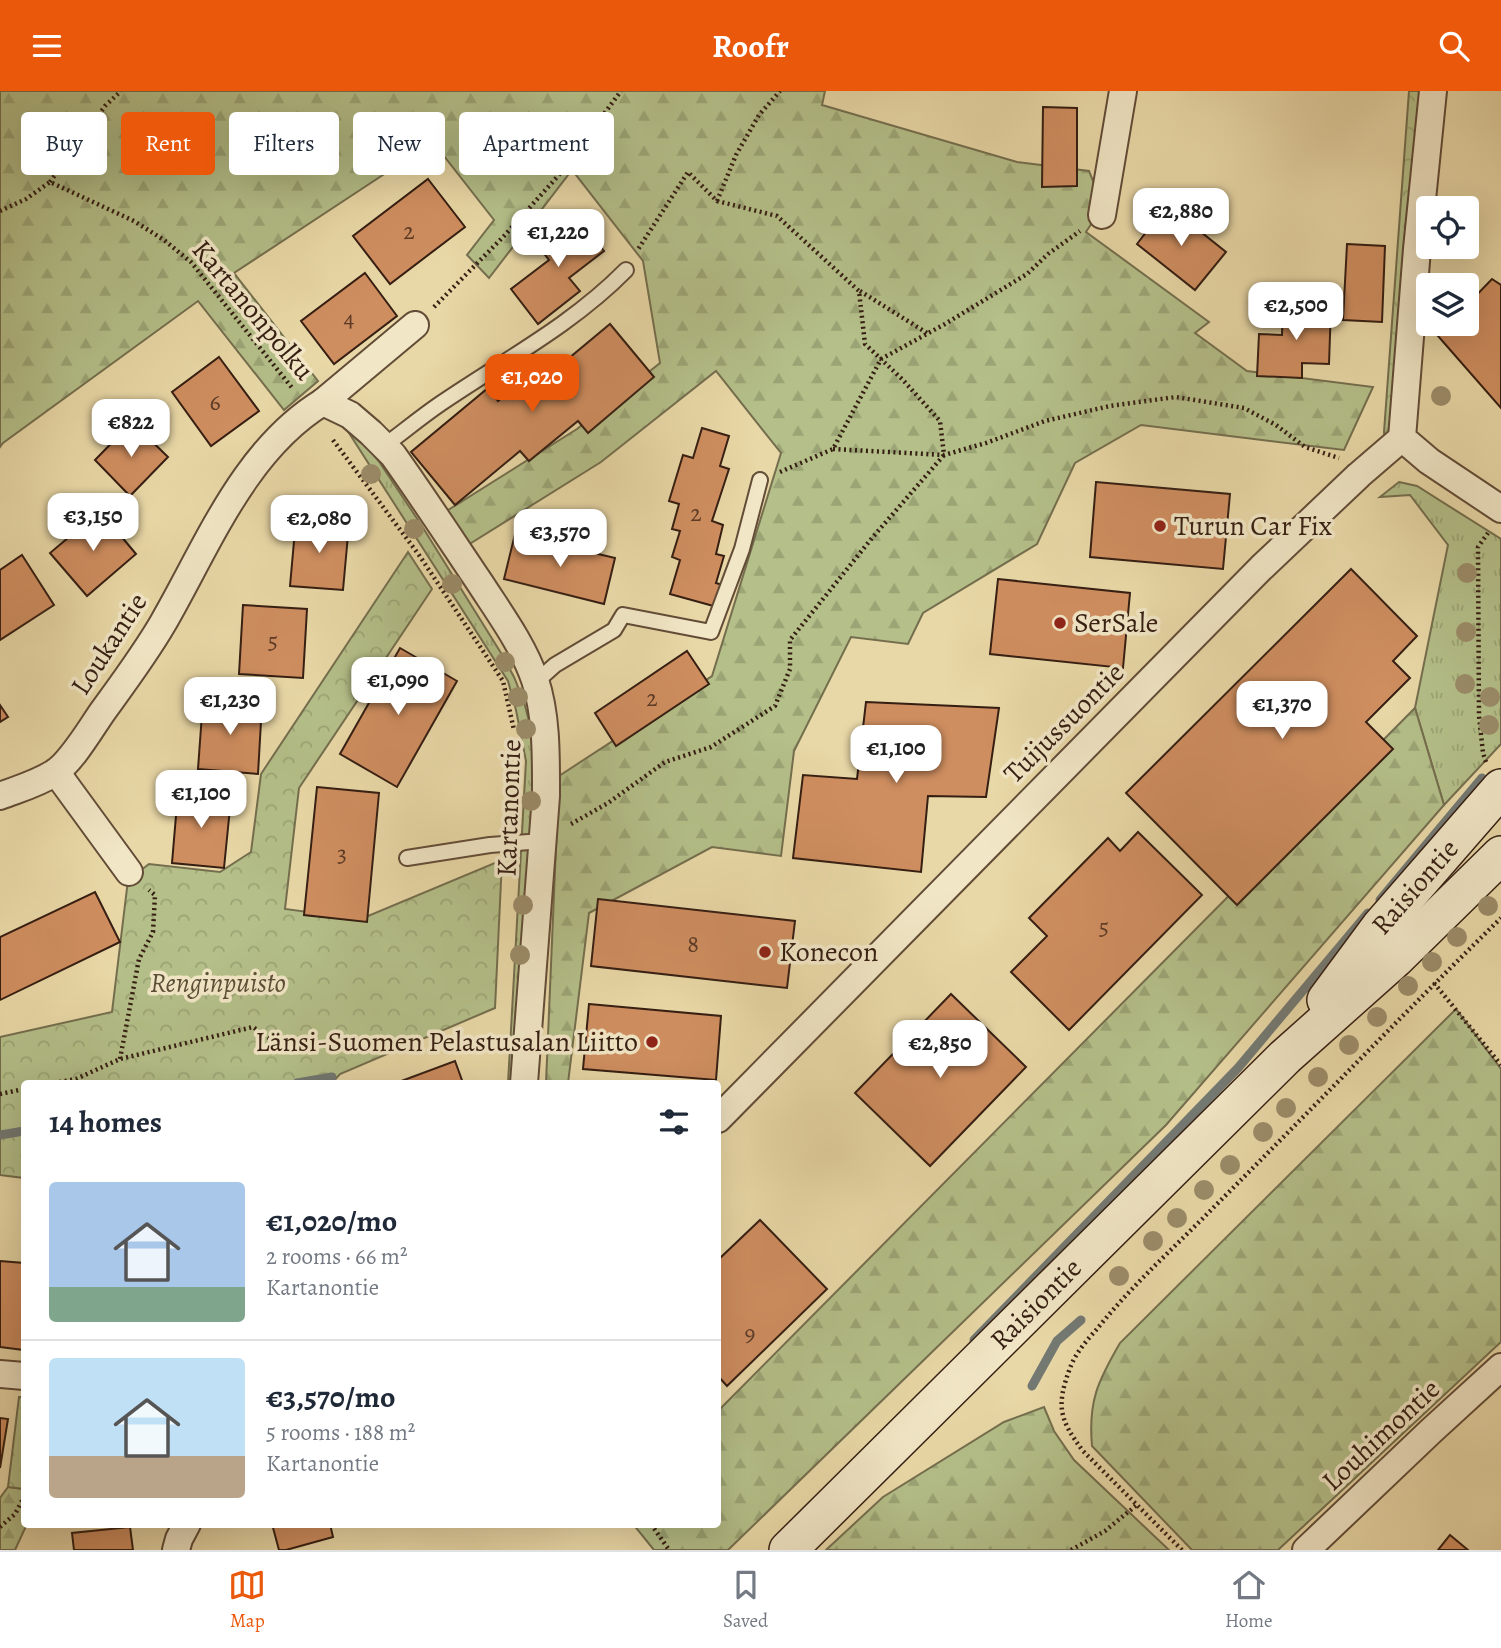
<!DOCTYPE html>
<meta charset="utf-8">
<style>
:root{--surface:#fff;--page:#f6f6f7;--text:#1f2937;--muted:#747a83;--line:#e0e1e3;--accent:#ea580c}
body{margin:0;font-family:Alegreya,serif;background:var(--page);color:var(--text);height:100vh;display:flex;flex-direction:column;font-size:26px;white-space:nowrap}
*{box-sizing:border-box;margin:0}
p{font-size:23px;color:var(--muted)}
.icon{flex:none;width:38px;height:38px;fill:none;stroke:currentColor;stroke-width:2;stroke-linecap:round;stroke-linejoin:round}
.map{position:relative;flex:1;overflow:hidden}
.sheet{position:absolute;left:21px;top:989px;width:700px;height:448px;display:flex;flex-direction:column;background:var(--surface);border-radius:7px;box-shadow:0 7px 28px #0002}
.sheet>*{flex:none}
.guide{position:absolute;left:21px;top:21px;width:700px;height:63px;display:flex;gap:14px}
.buttons{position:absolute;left:1416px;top:105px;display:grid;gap:14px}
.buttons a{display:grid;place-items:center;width:63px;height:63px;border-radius:7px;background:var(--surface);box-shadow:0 7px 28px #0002;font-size:35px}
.price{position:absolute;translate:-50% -60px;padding:0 16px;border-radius:14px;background:#fff;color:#222;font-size:23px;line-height:46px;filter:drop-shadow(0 2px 4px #0008)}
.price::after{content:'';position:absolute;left:50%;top:42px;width:21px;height:16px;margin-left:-10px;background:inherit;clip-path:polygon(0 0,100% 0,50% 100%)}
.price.on{background:var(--accent);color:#fff}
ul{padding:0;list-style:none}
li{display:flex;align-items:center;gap:21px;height:175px;padding:0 28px}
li+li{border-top:2px solid var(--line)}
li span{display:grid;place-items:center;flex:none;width:196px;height:140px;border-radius:7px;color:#555}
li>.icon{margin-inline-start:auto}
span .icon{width:84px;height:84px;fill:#fffc;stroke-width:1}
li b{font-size:30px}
h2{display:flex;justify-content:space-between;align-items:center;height:84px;padding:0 28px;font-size:30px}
.tag{padding:0 24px;border-radius:7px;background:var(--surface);box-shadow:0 7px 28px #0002;font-size:24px;line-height:63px}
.tag.on{background:var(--accent);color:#fff}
header{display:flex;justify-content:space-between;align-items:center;height:91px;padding:0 28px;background:var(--accent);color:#fff;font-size:32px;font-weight:600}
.tab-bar{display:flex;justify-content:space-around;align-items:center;height:98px;border-top:2px solid var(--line);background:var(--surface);font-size:19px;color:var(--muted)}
.tab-bar a{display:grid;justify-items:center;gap:4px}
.tab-bar .on{color:var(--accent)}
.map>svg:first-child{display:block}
.grass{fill:url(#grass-tufts);stroke:#746e4e;stroke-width:2}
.forest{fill:url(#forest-firs);stroke:#746e4e;stroke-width:2}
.park{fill:url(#park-crowns);stroke:#746e4e;stroke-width:2}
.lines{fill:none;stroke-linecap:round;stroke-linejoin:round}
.stream{stroke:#737973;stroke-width:9}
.building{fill:#cf8e60;stroke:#351e12;stroke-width:2}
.lane-casing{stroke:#624c37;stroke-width:18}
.street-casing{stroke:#624c37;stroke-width:30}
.secondary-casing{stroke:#351e12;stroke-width:40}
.path{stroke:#351e12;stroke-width:4.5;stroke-dasharray:2 3.5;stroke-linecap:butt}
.lane{stroke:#f1e6c6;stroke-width:14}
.street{stroke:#f1e6c6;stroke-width:26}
.secondary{stroke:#f1e6c6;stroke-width:37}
.tree{fill:#9b8c69}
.poi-dot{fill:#8f2418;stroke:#f1e6c6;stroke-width:2.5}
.labels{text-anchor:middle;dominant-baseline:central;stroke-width:7;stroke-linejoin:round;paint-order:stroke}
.number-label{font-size:24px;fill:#5c3a26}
.street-label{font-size:28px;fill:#351e12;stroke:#f1e6c6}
.poi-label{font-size:28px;fill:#351e12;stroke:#f1e6c6;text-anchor:start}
.park-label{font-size:28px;font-style:italic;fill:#5b4e36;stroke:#f1e6c6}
</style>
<header><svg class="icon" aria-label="menu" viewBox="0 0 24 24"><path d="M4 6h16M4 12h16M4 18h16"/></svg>Roofr<svg class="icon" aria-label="search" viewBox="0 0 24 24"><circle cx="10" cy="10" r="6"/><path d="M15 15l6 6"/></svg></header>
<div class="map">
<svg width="1501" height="1459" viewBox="0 0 1501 1459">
<defs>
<pattern id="grass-tufts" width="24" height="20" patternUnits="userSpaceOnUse" patternTransform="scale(1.75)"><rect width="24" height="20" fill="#b4bf89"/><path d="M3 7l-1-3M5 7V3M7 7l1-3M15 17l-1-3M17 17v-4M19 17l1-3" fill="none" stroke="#9ba475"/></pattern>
<pattern id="forest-firs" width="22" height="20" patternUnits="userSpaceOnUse" patternTransform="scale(1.75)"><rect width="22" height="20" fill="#b4bf89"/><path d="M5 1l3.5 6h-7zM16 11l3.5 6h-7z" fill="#9ba475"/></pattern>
<pattern id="park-crowns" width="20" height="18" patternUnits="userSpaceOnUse" patternTransform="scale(1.75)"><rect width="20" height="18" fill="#b4bf89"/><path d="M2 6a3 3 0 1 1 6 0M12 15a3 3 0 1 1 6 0" fill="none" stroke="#9ba475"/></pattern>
</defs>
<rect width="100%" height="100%" fill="#e9d8a7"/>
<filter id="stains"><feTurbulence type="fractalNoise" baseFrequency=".00286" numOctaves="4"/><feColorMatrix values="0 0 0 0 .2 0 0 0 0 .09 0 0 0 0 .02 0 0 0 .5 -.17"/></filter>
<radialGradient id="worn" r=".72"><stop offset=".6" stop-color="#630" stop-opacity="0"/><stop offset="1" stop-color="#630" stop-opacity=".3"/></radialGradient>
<g class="grass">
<path d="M349,342L359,345L380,372L420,432L501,562L514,586L524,611L530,634L536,692L518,992H508L526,670L516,619L508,590Z"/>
<path d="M1399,391L1417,395L1501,448V653L1444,714L1415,617L1448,454L1410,404L1380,406Z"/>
</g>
<g class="forest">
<path d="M0,0H825L822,14L1017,71L1089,80L1103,115L1086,141L1209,231L1195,242L1247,280L1373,296L1344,359L1141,334L1075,372L1037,453L923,522L908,553L851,546L794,660L781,765L712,756L589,822L568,992H546L559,685L712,585L781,362L716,280L601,371L468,454L445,421L577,338L660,272L643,170L572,79L489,187L467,164L494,129L433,51L234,182L318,290L284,319L198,210L3,352L0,356Z"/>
<path d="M1415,617L1444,714L1166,1034L728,1459H654L633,1433H718V1320Z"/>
<path d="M1456,918L1501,978V1251L1278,1459H1192L1092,1355C1088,1310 1098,1290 1120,1252Z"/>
<path d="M1044,1316L1054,1340L1074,1369L1169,1459H826L883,1406L1004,1331Z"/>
<path d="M8,1396L24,1398V1433H27L15,1459H0V1407Z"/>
</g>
<g class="park">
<path d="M1409,0H1433L1402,347L1386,362L1384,341Z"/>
<path d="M408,461L432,498L299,697L285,818L361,828L502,769L495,917L340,983L332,992H24V1087L0,1084V946L112,921L128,789L149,773L220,781L251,761L261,683Z"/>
<path d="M19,1306H24V1398L8,1396Z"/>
</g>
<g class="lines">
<g class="stream">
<path d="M1380,809L1482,687"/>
<path d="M297,992L332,986"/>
<path d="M0,1044L24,1040"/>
<path d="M974,1249L1238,977L1368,822"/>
<path d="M1032,1295L1057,1250L1081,1229"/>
</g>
</g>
<g class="building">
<path d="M1043,16L1077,17V95L1042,96Z"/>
<path d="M428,88L465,136L390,193L353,145Z"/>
<path d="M1167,114L1226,161L1195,199L1137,153Z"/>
<path d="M575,122L604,160L569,187L580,200L538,233L511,198L549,169L536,152Z"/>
<path d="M1347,153L1385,155L1382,231L1343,229Z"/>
<path d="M365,182L397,225L334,273L301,230Z"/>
<path d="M1492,188L1501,194V317L1438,245L1450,233H1466V215Z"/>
<path d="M1283,213L1331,215L1329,273L1302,272V287L1257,285L1259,243L1282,244Z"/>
<path d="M610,233L654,286L588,342L578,330L529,370L520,360L455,414L411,361L488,297L498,310L543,273L551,282Z"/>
<path d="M219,266L259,320L211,355L172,301Z"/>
<path d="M132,331L168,366L130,405L95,369Z"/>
<path d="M702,337L729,345L720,375L729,378L712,430L723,434L716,463L724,465L716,492L723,494L717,516L670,503L680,469L672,466L680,440L672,438L679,413L669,410L683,364L693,367Z"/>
<path d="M1096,391L1230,403L1223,478L1090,466Z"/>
<path d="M100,420L136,463L87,505L50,462Z"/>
<path d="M296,428L349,433L343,499L290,495Z"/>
<path d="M515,443L615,467L604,513L504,488Z"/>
<path d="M22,464L54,514L0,549V479Z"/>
<path d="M1351,478L1417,545L1393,570L1410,587L1366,631L1393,658L1237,814L1126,702Z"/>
<path d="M998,488L1130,502L1123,577L990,563Z"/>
<path d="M243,514L307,518L303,587L239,583Z"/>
<path d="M400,557L457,590L397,696L340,663Z"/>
<path d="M687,560L709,593L616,655L595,622Z"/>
<path d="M203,609L262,613L258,683L198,678Z"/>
<path d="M866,611L999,617L986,706L928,705L921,781L793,767L803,684L857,688Z"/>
<path d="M0,614L8,626L0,631Z"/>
<path d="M317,696L379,702L367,831L304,824Z"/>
<path d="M178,701L231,707L224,777L172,772Z"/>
<path d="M1138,741L1202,804L1069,939L1011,881L1047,845L1029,827L1108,747L1120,760Z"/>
<path d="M95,801L120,851L0,909V846Z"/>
<path d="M598,808L795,830L787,897L591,875Z"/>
<path d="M951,903L1026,976L930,1075L855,1002Z"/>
<path d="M589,913L721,925L716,989L583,978Z"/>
<path d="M455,970L463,992H396Z"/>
<path d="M760,1129L827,1198L727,1295L718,1285V1169Z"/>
<path d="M0,1170L24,1172V1259L0,1256Z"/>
<path d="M0,1327L8,1328L0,1377Z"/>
<path d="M272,1433H330L333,1446L286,1459H279Z"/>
<path d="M130,1436L133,1459H74L72,1442Z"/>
<path d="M1450,1444L1468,1459H1438Z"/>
</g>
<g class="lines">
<defs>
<g id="lane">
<path d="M384,355C403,341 421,326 440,313C503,270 572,234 626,179"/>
<path d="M536,591L555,574L614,539L623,524L711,541L742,458L760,389"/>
<path d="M407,767L490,754L542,750"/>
</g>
<g id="street">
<path d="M1433,0L1417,158L1402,347L1429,370L1501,418"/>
<path d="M1102,124L1123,0"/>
<path d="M323,311L350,324L371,342L393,364C423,406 451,449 480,492C500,523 523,554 535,589C547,625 546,668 546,705L524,992"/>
<path d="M56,681L129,781"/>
<path d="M0,705C18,698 37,693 54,682C71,672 91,637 103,620C124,591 145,563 163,532C207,456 244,359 323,311L415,234"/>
<path d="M718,1028L1261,477L1359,384L1402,347"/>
<path d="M0,1283L24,1285"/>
<path d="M176,1459L179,1448L187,1433"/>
<path d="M1306,1459L1431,1340L1501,1276"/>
</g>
<g id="secondary">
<path d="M1326,909L1380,836L1501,697"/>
<path d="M788,1459L1285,966L1395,868L1501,764"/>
</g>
</defs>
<use href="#lane" class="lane-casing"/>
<use href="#street" class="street-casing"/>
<use href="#secondary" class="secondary-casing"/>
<g class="path">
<path d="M50,91L105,15L121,0"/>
<path d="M717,110L736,64L759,24L780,0"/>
<path d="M0,120L26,108L50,91L134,130L164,149L191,171L293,298"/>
<path d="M860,200L927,242"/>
<path d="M434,216L504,145L558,85L621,0"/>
<path d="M333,349L419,464L503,590L514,639"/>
<path d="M833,358L944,364L986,352L1045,330L1110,315L1176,306L1244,317L1276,334L1305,356L1339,367"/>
<path d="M780,381L833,358L881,268L945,233L1027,183L1048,163L1080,140"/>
<path d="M1486,671L1483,662L1479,625L1478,456L1488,442"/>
<path d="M571,733L608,712L665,671L711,656L775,615L790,578V549L872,447L944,364L940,330L902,288L865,253L859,200L777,125L717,110L688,81L637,160"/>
<path d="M1434,892L1501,974"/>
<path d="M120,968L139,868L153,841L155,804L149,799"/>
<path d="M54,992L76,988L120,968L253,936L282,956"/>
<path d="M0,1003L24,998"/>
<path d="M651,1433L669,1459"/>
<path d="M0,1436L15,1423L24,1406"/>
<path d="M1071,1459L1105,1440L1138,1413"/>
<path d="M1182,1459L1083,1360C1059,1328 1056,1315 1070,1277C1075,1263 1087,1249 1097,1238C1132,1194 1175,1156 1214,1116C1310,1020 1404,922 1501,827"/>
</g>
<use href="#lane" class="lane"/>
<use href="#street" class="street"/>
<use href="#secondary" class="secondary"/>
</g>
<g class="tree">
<circle cx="1441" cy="305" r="10"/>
<circle cx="371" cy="383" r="10"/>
<circle cx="414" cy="438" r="10"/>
<circle cx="1467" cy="482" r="10"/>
<circle cx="452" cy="493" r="10"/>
<circle cx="1466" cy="541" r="10"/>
<circle cx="505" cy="571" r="10"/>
<circle cx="1465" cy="593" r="10"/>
<circle cx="518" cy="606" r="10"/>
<circle cx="1490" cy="606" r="10"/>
<circle cx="1489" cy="634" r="10"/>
<circle cx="526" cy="638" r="10"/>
<circle cx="531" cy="710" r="10"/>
<circle cx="523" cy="814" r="10"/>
<circle cx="1488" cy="815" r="10"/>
<circle cx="1457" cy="846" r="10"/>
<circle cx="520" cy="864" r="10"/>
<circle cx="1432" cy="871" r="10"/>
<circle cx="1408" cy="895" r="10"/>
<circle cx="1377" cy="926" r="10"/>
<circle cx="1349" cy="954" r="10"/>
<circle cx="1318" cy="986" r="10"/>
<circle cx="1286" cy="1017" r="10"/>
<circle cx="1263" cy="1041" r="10"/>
<circle cx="1230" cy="1074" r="10"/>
<circle cx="1204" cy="1099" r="10"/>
<circle cx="1177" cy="1127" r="10"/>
<circle cx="1153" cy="1150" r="10"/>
<circle cx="1119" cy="1185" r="10"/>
</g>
<g class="poi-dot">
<circle cx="1160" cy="435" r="7"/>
<circle cx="1060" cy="532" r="7"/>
<circle cx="765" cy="861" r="7"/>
<circle cx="652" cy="951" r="7"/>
</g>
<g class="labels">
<g class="number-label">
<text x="409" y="140">2</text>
<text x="349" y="227">4</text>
<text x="215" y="311">6</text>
<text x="696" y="422">2</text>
<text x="273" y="550">5</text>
<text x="652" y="607">2</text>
<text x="342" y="763">3</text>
<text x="1104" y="836">5</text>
<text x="693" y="853">8</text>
<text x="750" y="1242">9</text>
</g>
<g class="street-label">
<text transform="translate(253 219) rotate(50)">Kartanonpolku</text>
<text transform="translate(109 553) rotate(-57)">Loukantie</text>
<text transform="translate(1064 632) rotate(-45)">Tuijussuontie</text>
<text transform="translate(509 717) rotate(-88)">Kartanontie</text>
<text transform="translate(1415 796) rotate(-49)">Raisiontie</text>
<text transform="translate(1036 1213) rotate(-45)">Raisiontie</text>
<text transform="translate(1381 1344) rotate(-43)">Louhimontie</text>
</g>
<g class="poi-label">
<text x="1174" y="435">Turun Car Fix</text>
<text x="1074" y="532">SerSale</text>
<text x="779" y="861">Konecon</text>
<text x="638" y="951" text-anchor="end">Länsi-Suomen Pelastusalan Liitto</text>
</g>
<g class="park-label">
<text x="218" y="892">Renginpuisto</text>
</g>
</g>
<rect width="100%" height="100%" filter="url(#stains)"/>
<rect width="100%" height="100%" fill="url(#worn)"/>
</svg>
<div class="buttons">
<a><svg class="icon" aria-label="locate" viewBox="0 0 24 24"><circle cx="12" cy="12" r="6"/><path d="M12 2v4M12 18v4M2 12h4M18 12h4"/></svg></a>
<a><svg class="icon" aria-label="layers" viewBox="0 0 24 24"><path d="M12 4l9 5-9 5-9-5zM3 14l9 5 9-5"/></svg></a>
</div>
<b class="price" style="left:1181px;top:157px">€2,880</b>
<b class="price" style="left:558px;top:178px">€1,220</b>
<b class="price" style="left:1296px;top:251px">€2,500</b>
<b class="price on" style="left:532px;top:323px">€1,020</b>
<b class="price" style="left:131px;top:368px">€822</b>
<b class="price" style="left:93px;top:462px">€3,150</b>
<b class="price" style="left:319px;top:464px">€2,080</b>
<b class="price" style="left:560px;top:478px">€3,570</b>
<b class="price" style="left:398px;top:626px">€1,090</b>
<b class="price" style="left:230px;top:646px">€1,230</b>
<b class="price" style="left:1282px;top:650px">€1,370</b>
<b class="price" style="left:896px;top:694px">€1,100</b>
<b class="price" style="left:201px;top:739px">€1,100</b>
<b class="price" style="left:940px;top:989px">€2,850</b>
<div class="guide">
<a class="tag">Buy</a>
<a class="tag on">Rent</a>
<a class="tag">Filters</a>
<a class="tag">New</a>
<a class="tag">Apartment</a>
</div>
<section class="sheet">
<h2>14 homes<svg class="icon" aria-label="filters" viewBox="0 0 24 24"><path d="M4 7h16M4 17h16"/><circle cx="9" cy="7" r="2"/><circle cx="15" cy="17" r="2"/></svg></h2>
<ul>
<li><span style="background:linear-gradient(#a9c7e8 75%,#7fa58c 0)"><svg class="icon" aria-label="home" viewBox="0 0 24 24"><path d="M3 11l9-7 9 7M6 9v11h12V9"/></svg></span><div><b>€1,020/mo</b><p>2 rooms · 66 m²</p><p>Kartanontie</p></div></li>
<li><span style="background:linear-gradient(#bfe0f5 70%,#b9a48a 0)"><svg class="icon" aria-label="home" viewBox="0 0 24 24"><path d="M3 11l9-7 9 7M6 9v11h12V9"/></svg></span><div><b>€3,570/mo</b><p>5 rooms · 188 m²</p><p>Kartanontie</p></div></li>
</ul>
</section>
</div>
<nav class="tab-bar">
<a class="on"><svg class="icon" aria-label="map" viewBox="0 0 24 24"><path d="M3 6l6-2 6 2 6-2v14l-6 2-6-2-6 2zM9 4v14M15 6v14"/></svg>Map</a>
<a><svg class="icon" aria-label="saved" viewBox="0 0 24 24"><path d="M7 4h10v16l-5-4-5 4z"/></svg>Saved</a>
<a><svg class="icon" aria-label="home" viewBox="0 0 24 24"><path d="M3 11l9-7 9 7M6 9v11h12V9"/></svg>Home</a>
</nav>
